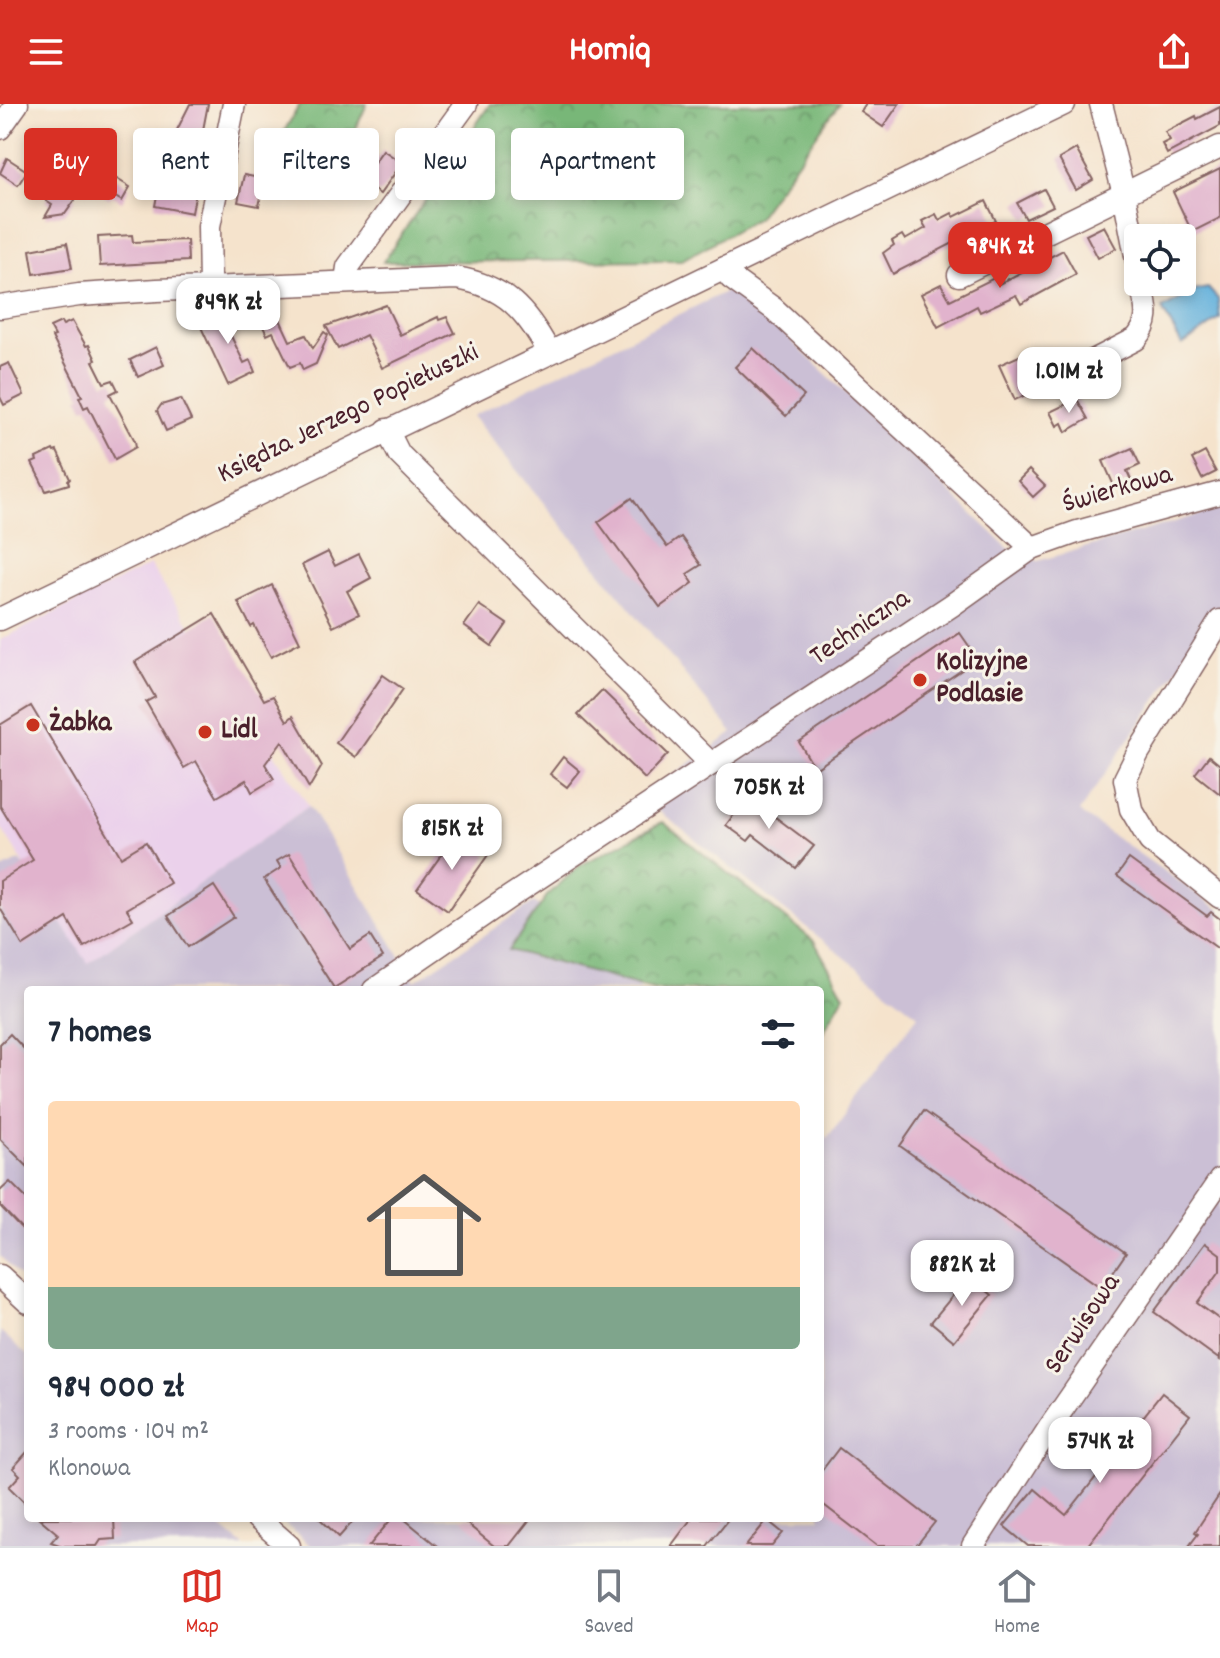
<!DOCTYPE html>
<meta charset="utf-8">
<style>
:root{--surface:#fff;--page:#f2f2f3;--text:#1f2937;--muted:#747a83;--line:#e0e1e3;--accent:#d93025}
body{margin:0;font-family:Dekko,sans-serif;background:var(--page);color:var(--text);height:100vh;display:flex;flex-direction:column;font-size:30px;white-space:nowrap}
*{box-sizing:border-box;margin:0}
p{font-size:26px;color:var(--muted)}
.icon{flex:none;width:44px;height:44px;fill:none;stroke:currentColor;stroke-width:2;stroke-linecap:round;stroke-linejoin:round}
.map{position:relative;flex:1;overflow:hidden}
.sheet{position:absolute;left:24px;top:882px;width:800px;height:536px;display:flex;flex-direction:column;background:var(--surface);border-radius:8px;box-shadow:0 4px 12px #0003}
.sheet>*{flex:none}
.top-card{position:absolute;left:24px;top:24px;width:800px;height:72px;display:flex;gap:16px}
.fabs{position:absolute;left:1124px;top:120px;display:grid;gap:16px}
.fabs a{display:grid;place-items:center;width:72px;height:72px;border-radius:8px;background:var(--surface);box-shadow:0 4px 12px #0003;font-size:40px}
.price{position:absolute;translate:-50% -68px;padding:0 18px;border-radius:16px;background:#fff;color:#222;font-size:26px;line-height:52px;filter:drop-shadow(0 2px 4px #0008)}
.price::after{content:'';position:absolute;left:50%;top:48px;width:24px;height:18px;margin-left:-12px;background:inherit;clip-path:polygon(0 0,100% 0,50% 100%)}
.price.on{background:var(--accent);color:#fff}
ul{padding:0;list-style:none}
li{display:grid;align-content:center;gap:16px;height:424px;padding:0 24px}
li+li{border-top:2px solid var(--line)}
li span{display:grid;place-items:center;height:248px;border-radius:8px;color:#555}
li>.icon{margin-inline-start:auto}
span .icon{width:144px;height:144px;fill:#fffc;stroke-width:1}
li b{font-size:34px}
h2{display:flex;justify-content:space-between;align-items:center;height:96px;padding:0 24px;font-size:34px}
.pill{padding:0 28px;border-radius:8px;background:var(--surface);box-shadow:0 4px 12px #0003;font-size:28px;line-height:72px}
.pill.on{background:var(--accent);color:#fff}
header{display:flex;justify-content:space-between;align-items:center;height:104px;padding:0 24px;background:var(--accent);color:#fff;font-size:36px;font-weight:800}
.tabs{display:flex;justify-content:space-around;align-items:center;height:112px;border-top:2px solid var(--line);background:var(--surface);font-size:22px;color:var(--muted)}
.tabs a{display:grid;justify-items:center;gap:4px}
.tabs .on{color:var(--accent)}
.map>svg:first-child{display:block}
.built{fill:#ebd1eb}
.industrial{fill:#cbbfd5}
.forest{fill:url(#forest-crowns);stroke:#616b52;stroke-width:2}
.water{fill:#62b0dc;stroke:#566884;stroke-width:2}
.building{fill:#e1b3cd}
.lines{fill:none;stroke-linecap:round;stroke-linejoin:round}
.minor-casing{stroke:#866463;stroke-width:25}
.minor{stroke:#fff;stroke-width:22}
.poi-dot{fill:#c8321e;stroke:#f7f3e8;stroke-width:3}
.labels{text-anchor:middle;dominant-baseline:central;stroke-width:6;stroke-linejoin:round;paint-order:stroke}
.street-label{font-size:28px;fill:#4a1f2b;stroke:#f7f3e8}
.poi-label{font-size:28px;font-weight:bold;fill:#4a1f2b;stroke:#f7f3e8;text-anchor:start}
</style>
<header><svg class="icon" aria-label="menu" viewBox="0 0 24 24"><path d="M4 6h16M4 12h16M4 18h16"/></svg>Homiq<svg class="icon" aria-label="share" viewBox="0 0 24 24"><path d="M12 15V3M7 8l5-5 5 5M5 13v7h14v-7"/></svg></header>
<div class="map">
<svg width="1220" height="1442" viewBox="0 0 1220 1442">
<defs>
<pattern id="forest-crowns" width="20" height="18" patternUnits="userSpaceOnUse" patternTransform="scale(2)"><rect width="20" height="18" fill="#78b778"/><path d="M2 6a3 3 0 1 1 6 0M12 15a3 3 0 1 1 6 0" fill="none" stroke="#649463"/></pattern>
</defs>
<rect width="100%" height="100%" fill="#f7f3e8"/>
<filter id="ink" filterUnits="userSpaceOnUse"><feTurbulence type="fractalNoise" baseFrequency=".0125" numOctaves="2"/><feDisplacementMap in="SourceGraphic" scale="16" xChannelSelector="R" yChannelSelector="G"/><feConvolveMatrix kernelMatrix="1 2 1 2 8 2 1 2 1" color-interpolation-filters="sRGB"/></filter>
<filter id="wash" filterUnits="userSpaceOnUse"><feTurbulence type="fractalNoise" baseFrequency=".006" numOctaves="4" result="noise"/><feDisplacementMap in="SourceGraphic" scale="32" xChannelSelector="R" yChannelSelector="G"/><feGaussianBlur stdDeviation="1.8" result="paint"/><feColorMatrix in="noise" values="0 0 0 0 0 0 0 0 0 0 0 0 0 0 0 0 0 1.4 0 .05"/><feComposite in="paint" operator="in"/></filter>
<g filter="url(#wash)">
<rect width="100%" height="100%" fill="#f5e3cc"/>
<path class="built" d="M150,461L309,702L87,860L0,722V536Z"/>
<g class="industrial">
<path d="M735,183L1008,444L1038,457L1220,405V503L1079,708L1220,806V1442H311L278,1414H820V1029L827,1034L918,911L641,693L733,629L472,312Z"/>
<path d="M309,702L415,877L534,798L643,886H28V1181L0,1152V766L20,756L88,859Z"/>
<path d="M0,1227L28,1252V1414H210L244,1442H0Z"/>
</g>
<g class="forest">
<path d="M300,0H367L352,33L285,73L282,31Z"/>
<path d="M490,0H839L757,114L682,156L383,158Z"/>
<path d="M663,718L814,837L844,891L820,933V886H656L509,846L547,792L579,762Z"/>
</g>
<path class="water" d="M1208,184L1218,195L1220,215L1182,241L1162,205L1197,186Z"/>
<g id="blocks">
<g class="building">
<path d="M190,0H208L203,26L207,27L198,51L173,46V34Z"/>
<path d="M866,0H899L883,23L861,8Z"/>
<path d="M1220,3V22L1167,50L1162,40L1170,36L1165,28L1196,12L1197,15Z"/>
<path d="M1076,45L1093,76L1076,86L1059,55Z"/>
<path d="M383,46L402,59L380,90L356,73L365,61L370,64Z"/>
<path d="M7,54L27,67L18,81L0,69Z"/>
<path d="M1220,65V114L1192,128L1173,88Z"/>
<path d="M102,66L130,83L122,97L112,91L109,95L91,84Z"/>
<path d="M244,71L265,75L259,102L238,98Z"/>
<path d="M160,75L197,81L192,109L155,102Z"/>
<path d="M69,78L72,81L75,96L65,110L45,113L52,101L46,97L59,80Z"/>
<path d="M1044,85L1053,102L1026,115L1017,99Z"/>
<path d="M986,97L996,117L893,170L883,149L894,141L892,137L902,131L905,136L926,124L922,117L936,110L939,116L952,109L954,113Z"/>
<path d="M1104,122L1116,144L1098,154L1086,131Z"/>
<path d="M132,131L133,138L187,136L188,157L100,162L98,133Z"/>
<path d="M67,139L72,164L34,170L30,146Z"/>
<path d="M1063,146L1076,170L1021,200L1016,191L980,208L977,202L938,223L921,190L941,180L950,196L996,173L999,180Z"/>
<path d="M386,201L400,231L438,213L439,216L447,213L455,229L382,264L366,231L338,245L326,222Z"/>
<path d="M254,203L256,206L230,230L244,259L250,256L255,268L228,281L200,221L221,211L224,218Z"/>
<path d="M276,207L290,237L306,231L313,244L324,228L328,231L316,260L303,266L300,259L290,263L273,228L267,231L259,214Z"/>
<path d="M72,217L86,242L89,241L96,256L93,257L104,279L113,276L118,286L110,290L135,337L136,343L115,355L88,302L84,304L79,293L82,292L52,233L55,232L50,223L61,218L63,221Z"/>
<path d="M156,243L164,261L138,273L130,256Z"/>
<path d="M753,244L804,292L786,312L735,263Z"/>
<path d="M1019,252L1034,287L1015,296L999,261Z"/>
<path d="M9,259L24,291L4,301L0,293V263Z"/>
<path d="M181,295L191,316L166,327L157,307L161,301Z"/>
<path d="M1077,295L1088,315L1066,328L1062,319L1057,322L1050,308Z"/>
<path d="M1132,344L1140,361L1127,367L1131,376L1115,384L1103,357Z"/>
<path d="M53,346L54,348L57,347L70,375L68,377L69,380L46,387L32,359L37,357L36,354Z"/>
<path d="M1205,348L1216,368L1202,375L1192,355Z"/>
<path d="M1029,366L1045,382L1033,393L1018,377Z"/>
<path d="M632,394L667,443L681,433L701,461L687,470L693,479L660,503L598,418Z"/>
<path d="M328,448L335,462L359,450L371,474L347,487L359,510L333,523L302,461Z"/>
<path d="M272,481L300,538L271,553L254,521L251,523L238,498Z"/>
<path d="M479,501L507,520L492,542L464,522Z"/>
<path d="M214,510L264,596L273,592L287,617L293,612L322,662L309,684L282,637L265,660L274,675L252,688L246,676L217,693L196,657L184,664L146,598L155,593L135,558Z"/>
<path d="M960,529L978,555L815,665L799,638Z"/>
<path d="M383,571L403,585L356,653L336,639Z"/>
<path d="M602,586L668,650L645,675L578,611Z"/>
<path d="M31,602L121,753L146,738L170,779L127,805L133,815L84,843L67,814L23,842L0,804V777L33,756L0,702V621Z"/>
<path d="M1209,652L1220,661V690L1195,670Z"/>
<path d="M563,653L580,667L567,683L550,670Z"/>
<path d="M751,688L773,706L770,709L814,742L796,764L753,731L748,737L726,721Z"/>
<path d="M457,729L488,751L448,807L417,785Z"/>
<path d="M289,750L350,845L370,832L383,853L334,884L264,775L281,764L277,757Z"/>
<path d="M1129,755L1207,812L1211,808L1220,815V846L1117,772Z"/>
<path d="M214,782L234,813L188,843L168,812Z"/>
<path d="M10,930L28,949V1063L0,1035V940Z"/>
<path d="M924,1007L1126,1149L1102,1184L900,1042Z"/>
<path d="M10,1078L28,1096V1131L0,1102V1087Z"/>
<path d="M1205,1139L1220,1150V1167L1197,1199L1220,1216V1256L1154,1208Z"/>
<path d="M969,1172L992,1191L954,1237L931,1218Z"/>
<path d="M1162,1289L1190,1311L1087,1442H1028L1004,1422L1035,1385L1066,1411Z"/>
<path d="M839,1344L935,1418L916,1442H877L820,1398V1369Z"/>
<path d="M28,1347V1402L9,1383L20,1371L13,1364Z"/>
<path d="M1220,1390V1442H1189L1198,1430L1195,1428Z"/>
<path d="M39,1414H114L115,1435L101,1436L97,1442H62L51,1438L58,1430Z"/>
<path d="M319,1414H356L339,1433Z"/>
<path d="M392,1414H403L437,1442H369Z"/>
<path d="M460,1414H531L509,1442H494Z"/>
<path d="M692,1414H729L707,1442H671Z"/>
<path d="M767,1416L783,1429L772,1442H746Z"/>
</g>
</g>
</g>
<g filter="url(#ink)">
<use href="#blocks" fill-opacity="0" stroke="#866463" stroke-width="2"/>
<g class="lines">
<defs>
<g id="minor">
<path d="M1101,0L1124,90L1138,162"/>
<path d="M0,24L17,0"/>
<path d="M725,164L731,174L774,205L1032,444"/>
<path d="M959,171L1220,43"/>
<path d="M346,177L348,163L466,0"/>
<path d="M210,183L209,122L234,0"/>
<path d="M0,203L79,191L157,186L456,174C505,182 526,206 549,248"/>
<path d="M1054,277L1136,235C1153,215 1145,201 1141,178"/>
<path d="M387,326L399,350L711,660"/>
<path d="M0,515L1064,0"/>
<path d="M1220,517L1138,649L1125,675L1131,705L1150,737L1220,793"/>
<path d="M374,886L508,794L952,501L1032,444L1077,428L1220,389"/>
<path d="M0,1172L28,1198"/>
<path d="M257,1414L289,1442"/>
<path d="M973,1442L1050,1323L1220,1076"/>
</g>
</defs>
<use href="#minor" class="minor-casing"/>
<use href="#minor" class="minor"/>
</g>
</g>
<g class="poi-dot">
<circle cx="920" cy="576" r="8"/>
<circle cx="33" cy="621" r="8"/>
<circle cx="205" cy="628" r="8"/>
</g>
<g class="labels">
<g class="street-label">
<text transform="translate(349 311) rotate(-26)">Księdza Jerzego Popiełuszki</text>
<text transform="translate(1118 387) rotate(-16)">Świerkowa</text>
<text transform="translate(861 525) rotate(-34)">Techniczna</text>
<text transform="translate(1084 1221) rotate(-56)">Serwisowa</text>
</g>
<g class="poi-label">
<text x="936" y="560">Kolizyjne<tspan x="936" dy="32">Podlasie</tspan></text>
<text x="49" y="621">Żabka</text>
<text x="221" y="628">Lidl</text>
</g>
</g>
</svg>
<div class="fabs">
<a><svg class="icon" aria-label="locate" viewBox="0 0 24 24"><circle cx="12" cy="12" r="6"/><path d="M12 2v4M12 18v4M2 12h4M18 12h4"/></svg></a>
</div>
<b class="price on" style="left:1000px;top:186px">984K zł</b>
<b class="price" style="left:228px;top:242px">849K zł</b>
<b class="price" style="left:1069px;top:311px">1.01M zł</b>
<b class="price" style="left:769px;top:727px">705K zł</b>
<b class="price" style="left:452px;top:768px">815K zł</b>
<b class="price" style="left:962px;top:1204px">882K zł</b>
<b class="price" style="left:1100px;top:1381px">574K zł</b>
<div class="top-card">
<a class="pill on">Buy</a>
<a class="pill">Rent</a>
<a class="pill">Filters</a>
<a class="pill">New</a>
<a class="pill">Apartment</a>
</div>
<section class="sheet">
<h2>7 homes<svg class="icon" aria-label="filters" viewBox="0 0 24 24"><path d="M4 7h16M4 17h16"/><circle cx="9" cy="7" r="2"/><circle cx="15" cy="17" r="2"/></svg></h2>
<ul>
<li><span style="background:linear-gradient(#ffd9b3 75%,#7fa58c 0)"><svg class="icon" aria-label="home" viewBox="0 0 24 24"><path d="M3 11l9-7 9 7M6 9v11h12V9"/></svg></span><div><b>984 000 zł</b><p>3 rooms · 104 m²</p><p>Klonowa</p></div></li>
</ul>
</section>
</div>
<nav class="tabs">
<a class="on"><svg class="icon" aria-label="map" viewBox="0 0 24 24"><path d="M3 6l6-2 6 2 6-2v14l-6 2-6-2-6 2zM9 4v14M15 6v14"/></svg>Map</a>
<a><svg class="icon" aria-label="saved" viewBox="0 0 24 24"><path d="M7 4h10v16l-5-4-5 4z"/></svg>Saved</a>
<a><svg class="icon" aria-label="home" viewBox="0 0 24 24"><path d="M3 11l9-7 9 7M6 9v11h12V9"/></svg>Home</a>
</nav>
